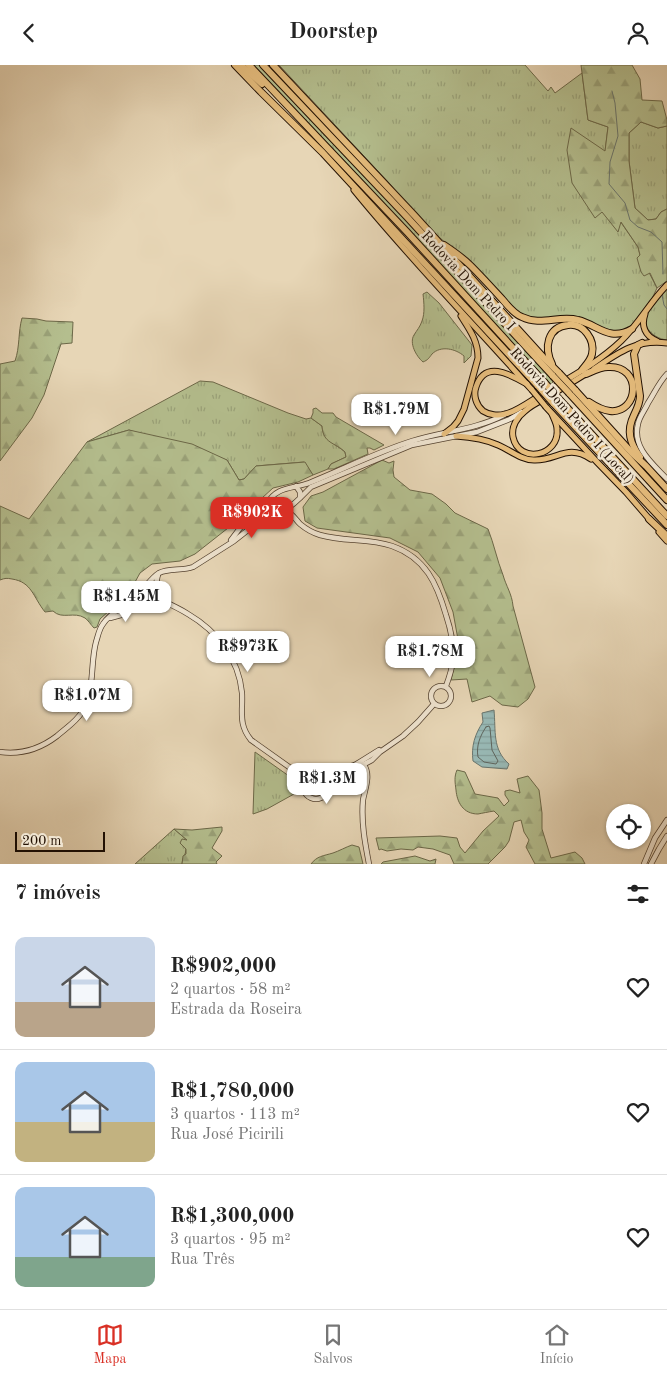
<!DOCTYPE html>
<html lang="pt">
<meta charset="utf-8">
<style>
:root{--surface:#fff;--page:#f6f6f6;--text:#222;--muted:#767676;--line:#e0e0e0;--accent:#d93025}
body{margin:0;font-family:"Old Standard TT",serif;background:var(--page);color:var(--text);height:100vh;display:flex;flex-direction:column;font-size:19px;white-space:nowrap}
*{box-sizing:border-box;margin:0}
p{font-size:16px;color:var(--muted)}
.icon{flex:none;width:28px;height:28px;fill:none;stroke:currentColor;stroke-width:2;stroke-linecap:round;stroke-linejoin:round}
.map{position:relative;height:799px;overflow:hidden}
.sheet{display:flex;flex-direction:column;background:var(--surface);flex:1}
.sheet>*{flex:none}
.fabs{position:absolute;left:606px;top:739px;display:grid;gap:10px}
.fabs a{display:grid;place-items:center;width:45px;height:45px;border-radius:50%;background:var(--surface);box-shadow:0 1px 4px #0004;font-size:25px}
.scale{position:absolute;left:15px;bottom:12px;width:90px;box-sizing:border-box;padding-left:5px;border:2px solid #231103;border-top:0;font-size:14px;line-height:18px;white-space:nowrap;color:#231103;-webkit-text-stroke:4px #efe4d0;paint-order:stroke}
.price{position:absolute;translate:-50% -42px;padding:0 11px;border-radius:10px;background:#fff;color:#222;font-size:16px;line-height:32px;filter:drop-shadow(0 1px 2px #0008)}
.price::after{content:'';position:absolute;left:50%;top:30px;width:15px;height:11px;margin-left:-8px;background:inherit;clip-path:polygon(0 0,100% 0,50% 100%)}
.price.on{background:var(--accent);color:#fff}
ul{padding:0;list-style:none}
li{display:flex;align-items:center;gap:15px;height:125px;padding:0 15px}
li+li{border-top:1px solid var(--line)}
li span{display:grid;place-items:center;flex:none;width:140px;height:100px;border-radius:10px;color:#555}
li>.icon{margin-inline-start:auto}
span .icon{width:60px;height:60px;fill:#fffc;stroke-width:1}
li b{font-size:21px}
h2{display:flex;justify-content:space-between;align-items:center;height:60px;padding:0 15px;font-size:21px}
header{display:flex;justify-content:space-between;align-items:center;height:65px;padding:0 15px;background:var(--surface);font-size:22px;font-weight:800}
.tabs{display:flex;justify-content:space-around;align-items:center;height:70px;border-top:1px solid var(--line);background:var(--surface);font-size:14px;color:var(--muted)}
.tabs a{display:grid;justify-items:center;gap:2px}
.tabs .on{color:var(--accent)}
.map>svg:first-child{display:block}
.grass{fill:url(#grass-tufts);stroke:#6c6848}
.forest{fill:url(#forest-firs);stroke:#6c6848}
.water{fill:url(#water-rules);stroke:#69756d}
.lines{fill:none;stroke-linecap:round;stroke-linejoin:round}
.shore{stroke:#5e645c;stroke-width:1}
.stream{stroke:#69756d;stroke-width:1}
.minor-casing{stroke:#544230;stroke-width:6}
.major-casing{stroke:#231103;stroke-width:7}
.highway-casing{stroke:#231103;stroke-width:8}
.minor{stroke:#efe4d0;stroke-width:4.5}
.major{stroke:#e4bb7b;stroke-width:5}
.highway{stroke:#e4bb7b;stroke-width:6}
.major-bridge-casing{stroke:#231103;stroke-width:7;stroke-linecap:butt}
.highway-bridge-casing{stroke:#231103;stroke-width:8;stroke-linecap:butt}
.major-bridge{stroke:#e4bb7b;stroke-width:5}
.highway-bridge{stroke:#e4bb7b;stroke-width:6}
.labels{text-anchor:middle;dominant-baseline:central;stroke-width:5;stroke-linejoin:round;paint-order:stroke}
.street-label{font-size:14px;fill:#231103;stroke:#efe4d0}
</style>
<header><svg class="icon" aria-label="back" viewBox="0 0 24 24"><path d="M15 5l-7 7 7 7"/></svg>Doorstep<svg class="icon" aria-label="person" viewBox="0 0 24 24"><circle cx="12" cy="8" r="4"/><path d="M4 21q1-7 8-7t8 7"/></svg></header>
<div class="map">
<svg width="667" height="799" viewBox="0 0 667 799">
<defs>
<pattern id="grass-tufts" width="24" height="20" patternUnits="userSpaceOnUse" patternTransform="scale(1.25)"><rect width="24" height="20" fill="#b4be8e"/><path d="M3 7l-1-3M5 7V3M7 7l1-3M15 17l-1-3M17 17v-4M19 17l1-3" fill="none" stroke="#9aa279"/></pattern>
<pattern id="forest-firs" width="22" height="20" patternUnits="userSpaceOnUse" patternTransform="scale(1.25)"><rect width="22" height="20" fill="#b4be8e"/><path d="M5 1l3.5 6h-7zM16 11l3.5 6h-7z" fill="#9aa279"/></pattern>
<pattern id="water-rules" width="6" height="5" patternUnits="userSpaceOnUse" patternTransform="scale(1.25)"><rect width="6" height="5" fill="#98b8b4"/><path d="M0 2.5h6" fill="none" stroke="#839d99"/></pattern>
</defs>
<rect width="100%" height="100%" fill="#e7d6b6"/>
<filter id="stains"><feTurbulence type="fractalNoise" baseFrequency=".004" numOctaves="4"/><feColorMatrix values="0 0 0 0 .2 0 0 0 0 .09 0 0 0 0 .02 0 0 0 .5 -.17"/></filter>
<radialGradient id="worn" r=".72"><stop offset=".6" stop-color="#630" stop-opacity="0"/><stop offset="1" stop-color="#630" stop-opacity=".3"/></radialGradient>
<g class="grass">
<path d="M252,0H260C356,102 452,204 546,308L553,317L550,320L319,70Z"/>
<path d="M279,0H525L548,26L551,22L555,28L582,8L588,55L608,62L605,87L571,64L595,152L602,146L618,166L620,156L638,182L640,190L657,223L647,244L627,266L615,268L591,258L542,254L529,252L511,245L464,194L414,150L390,119Z"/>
<path d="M641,57L658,63L667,61V144L661,147L656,154L648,155L635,143L629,96V68Z"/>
<path d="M667,222V275C651,273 639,259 649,244C654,236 661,229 667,222Z"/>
<path d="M427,227L439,238L472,280L471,291L464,298V291C456,284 441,280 432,289C429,293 428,295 423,297C416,291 409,278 414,270C417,265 420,262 422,256C425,248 424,238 423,229Z"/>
<path d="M200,316L213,317L288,348L306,354L311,353L322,361C323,377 335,378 345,387L346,392L331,399L328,404L313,410L304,397L256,401L244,414L239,415L227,395L129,365L87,377Z"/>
<path d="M255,687L296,716C299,722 299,725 294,729L267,744L253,749Z"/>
<path d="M174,764L188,776L180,778L186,784C186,790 182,793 182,799H135Z"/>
</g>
<g class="forest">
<path d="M581,0H632L640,14L642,35L662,36L667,55V61L658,63L641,57L629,68V96L635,143L648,155L656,154L661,147L667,144V216L657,223L650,208L644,211L641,207L637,193L640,190L638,182L621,157L618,167L602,147L595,153L572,118L567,85L571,63L605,86L608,62L588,55Z"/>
<path d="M22,253L37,254L46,256L73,257L72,278L61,279L44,330L32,353L0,396V299L15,296C20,282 18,267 22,253Z"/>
<path d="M316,343L322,348H333L336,352L384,380L374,385L370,383H367L368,389L334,404H328L331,399L346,392L345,387C335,377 323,379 322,361L311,353L313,348V344Z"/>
<path d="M129,365L192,379L227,395L239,415L244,414L256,401L305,397L313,410L298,417L273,423L262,433L256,441L195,489L180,496L152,499L140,508L129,528L100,554L97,562L94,563C91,560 88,555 85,553C74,546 62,555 53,546L45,547C33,532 32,517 12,514C7,513 5,513 0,515V441L29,454L87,377Z"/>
<path d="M382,395L389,398L394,396L393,405L394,412L410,425L432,429L446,439L455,448L488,464C494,479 497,495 503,510C506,521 512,529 513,541L535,622L528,634L518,642L502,640L490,631L472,637L467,614L451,615L459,580L453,547L440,513L418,487L390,473L317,463L305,456L303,442L311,431L323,427Z"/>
<path d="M457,705L465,707L475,729L498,733L504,741L509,736L505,730V726L510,725L520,728L517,714L528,711L539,725L542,748V764L551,793L575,787L582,793L585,799H535L526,782L529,775L524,767L521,755L514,757L509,776L505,782L488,799H454L450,790L433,784L418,782L413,785L401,784L387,786L381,784L379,785L376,773L440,771L457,773L460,782L465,788L483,766L499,751L494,746C488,747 483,748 478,749C463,749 457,737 456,725C455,717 454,712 457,705Z"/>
<path d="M222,762V766L212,783L222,791L216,797L217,799H182L183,791L186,789V784L180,778L182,774L187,775L174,764L192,765Z"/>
<path d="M352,780L359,782L363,799H311C317,791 323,791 333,788C339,786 346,782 352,780Z"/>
<path d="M415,791L430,796L436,794L435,799H381L383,797Z"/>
</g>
<path class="water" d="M494,645C496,666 492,684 509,699L507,704L482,702L473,696C471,681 475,669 483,657L482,648Z"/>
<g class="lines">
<path class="shore" d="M486,662L489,661L490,663L492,685L498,696L496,699L484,697L478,692C476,681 480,671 486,662Z"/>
<g class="stream">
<path d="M612,26L615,38L618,71L610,97L609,119L625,138L630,155L638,162L651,167L662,177L663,209"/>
<path d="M662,230L664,240L667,244"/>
</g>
<defs>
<g id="minor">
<path d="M667,309C659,317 654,329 648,338C645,345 639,352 638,359C632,383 653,399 667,414"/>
<path d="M296,421L300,427V433C292,441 272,457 267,439C276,421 293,424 309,418C344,404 377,387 412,376C443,366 475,365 504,350"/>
<path d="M301,432L311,422L412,380L477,367L510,354L522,347"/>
<path d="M283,446C292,447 295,454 300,459C306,464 313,468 320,470C344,477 369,473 392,481C426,493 437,519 446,550C451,565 454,580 453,595C452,604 449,613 446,621"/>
<path d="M231,475L240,463L261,445L267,439"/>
<path d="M154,532C165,537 177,542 188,549C217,566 239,594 242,628C243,647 238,659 251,675L306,714"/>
<path d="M110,553L121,550L134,538C138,538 142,539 146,538C157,536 155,518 158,510"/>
<circle cx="441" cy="631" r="10"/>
<path d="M0,687C22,690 40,684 57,671C66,663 76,657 82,647C95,628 90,599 96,577C98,571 99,564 103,559C111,546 127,541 138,530C145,523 151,513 159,508C169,503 182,506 193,502L234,476L263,453L273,447"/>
<path d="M351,701L356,700H364C371,710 365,724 363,735C361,757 365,778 369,799"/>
<circle cx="316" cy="721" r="13"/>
<path d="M348,710L353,709L359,712L365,723"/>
<path d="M325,712C338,713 367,692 379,685"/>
<path d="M328,723L336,714L372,695L380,687L403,671L418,657L434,639"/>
<path d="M644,799L655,773L667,755"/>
<path d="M651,799L659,784L667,771"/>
</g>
<g id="major">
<path d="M354,125C410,194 473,258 532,325"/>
<path d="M645,249C641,261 645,271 657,276"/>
<path d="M594,304C619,287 637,274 667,278"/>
<path d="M527,319C511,310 485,294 476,322C473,330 476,340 483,346C489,350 498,351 505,349C516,347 532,335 542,329C569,313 598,298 621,276C639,259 650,237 667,220"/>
<path d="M546,342L597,397L626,427L651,456"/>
<path d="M552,349C554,354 557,359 557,364C560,391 519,400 513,372C511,362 517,352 525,346C530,341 538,337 544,334C559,325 573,317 587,308"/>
<path d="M444,369L453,362L458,356L464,344L478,293C478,276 470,265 461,251"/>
<path d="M456,371C471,372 485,374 498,380C510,385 521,395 534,395C557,396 567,378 591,394"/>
<path d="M659,467L667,476"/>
</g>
<g id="highway">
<path d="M235,0L261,27L323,88L538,321"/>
<path d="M241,0L262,19"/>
<path d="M249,0L407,167L544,317"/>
<path d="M263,0L407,152L553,311"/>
<path d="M273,0L414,150L543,292L559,308"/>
<path d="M444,180C453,186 463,193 471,201C482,212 492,223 502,234C508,241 514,249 522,252C540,261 560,250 578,255C598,260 609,277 632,264"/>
<path d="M552,299C544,283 547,262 568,260C584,258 595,275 592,289C591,295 586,300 582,305"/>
<path d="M586,309C593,306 601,302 608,302C643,300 639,349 610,346C602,345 595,341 589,337"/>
<path d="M575,325L632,388L646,401L667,424"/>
<path d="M569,328L667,435"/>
<path d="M559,334L667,451"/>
<path d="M553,338L667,460"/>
<path d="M640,392C630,378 626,366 634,350C637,344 640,338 640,331L634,289L638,280L642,278"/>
<path d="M649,454L667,471"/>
</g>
</defs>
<use href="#minor" class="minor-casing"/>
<use href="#major" class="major-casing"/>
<use href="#highway" class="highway-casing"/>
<use href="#minor" class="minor"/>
<use href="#major" class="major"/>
<use href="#highway" class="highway"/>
<defs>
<path id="major-bridge" d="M532,325L546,342"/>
<g id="highway-bridge">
<path d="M559,308L575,325"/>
<path d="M553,311L569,328"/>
<path d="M544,317L559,334"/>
<path d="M538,321L553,338"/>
</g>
</defs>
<use href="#major-bridge" class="major-bridge-casing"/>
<use href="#highway-bridge" class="highway-bridge-casing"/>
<use href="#major-bridge" class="major-bridge"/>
<use href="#highway-bridge" class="highway-bridge"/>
</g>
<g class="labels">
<g class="street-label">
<text transform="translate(468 216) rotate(47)">Rodovia Dom Pedro I</text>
<text transform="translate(572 351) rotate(48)">Rodovia Dom Pedro I (Local)</text>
</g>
</g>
<rect width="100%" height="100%" filter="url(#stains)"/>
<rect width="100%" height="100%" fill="url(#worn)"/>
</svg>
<div class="fabs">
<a><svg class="icon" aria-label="locate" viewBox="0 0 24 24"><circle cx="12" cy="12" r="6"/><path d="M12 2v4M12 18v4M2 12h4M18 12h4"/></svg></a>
</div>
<div class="scale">200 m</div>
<b class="price" style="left:396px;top:371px">R$1.79M</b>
<b class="price on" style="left:252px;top:474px">R$902K</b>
<b class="price" style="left:126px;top:558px">R$1.45M</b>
<b class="price" style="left:248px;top:608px">R$973K</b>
<b class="price" style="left:430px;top:613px">R$1.78M</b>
<b class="price" style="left:87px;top:657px">R$1.07M</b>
<b class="price" style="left:327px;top:740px">R$1.3M</b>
</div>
<section class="sheet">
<h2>7 imóveis<svg class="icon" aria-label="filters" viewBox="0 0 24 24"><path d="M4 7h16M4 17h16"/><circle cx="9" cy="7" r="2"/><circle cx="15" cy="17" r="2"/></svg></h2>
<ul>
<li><span style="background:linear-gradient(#c9d6e8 65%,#b9a48a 0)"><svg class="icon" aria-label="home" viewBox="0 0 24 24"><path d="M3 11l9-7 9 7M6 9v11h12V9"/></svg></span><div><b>R$902,000</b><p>2 quartos · 58 m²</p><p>Estrada da Roseira</p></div><svg class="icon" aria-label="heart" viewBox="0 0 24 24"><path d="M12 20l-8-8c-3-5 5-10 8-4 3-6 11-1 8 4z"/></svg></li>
<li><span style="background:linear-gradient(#a9c7e8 60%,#c2b280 0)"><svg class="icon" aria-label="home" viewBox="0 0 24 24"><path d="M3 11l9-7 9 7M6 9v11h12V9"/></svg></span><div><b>R$1,780,000</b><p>3 quartos · 113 m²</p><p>Rua José Picirili</p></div><svg class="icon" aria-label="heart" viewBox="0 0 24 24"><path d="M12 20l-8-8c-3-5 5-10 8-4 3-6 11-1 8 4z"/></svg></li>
<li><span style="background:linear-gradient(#a9c7e8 70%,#7fa58c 0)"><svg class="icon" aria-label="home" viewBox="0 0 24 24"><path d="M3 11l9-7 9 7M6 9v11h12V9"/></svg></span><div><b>R$1,300,000</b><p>3 quartos · 95 m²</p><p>Rua Três</p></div><svg class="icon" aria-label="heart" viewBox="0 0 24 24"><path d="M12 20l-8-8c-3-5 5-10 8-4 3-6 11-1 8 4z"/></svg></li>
</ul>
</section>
<nav class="tabs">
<a class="on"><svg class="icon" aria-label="map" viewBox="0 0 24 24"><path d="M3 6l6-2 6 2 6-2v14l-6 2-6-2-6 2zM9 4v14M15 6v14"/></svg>Mapa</a>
<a><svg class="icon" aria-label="saved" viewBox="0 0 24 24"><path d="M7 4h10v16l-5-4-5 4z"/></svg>Salvos</a>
<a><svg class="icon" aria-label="home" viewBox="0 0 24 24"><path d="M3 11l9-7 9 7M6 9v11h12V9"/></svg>Início</a>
</nav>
